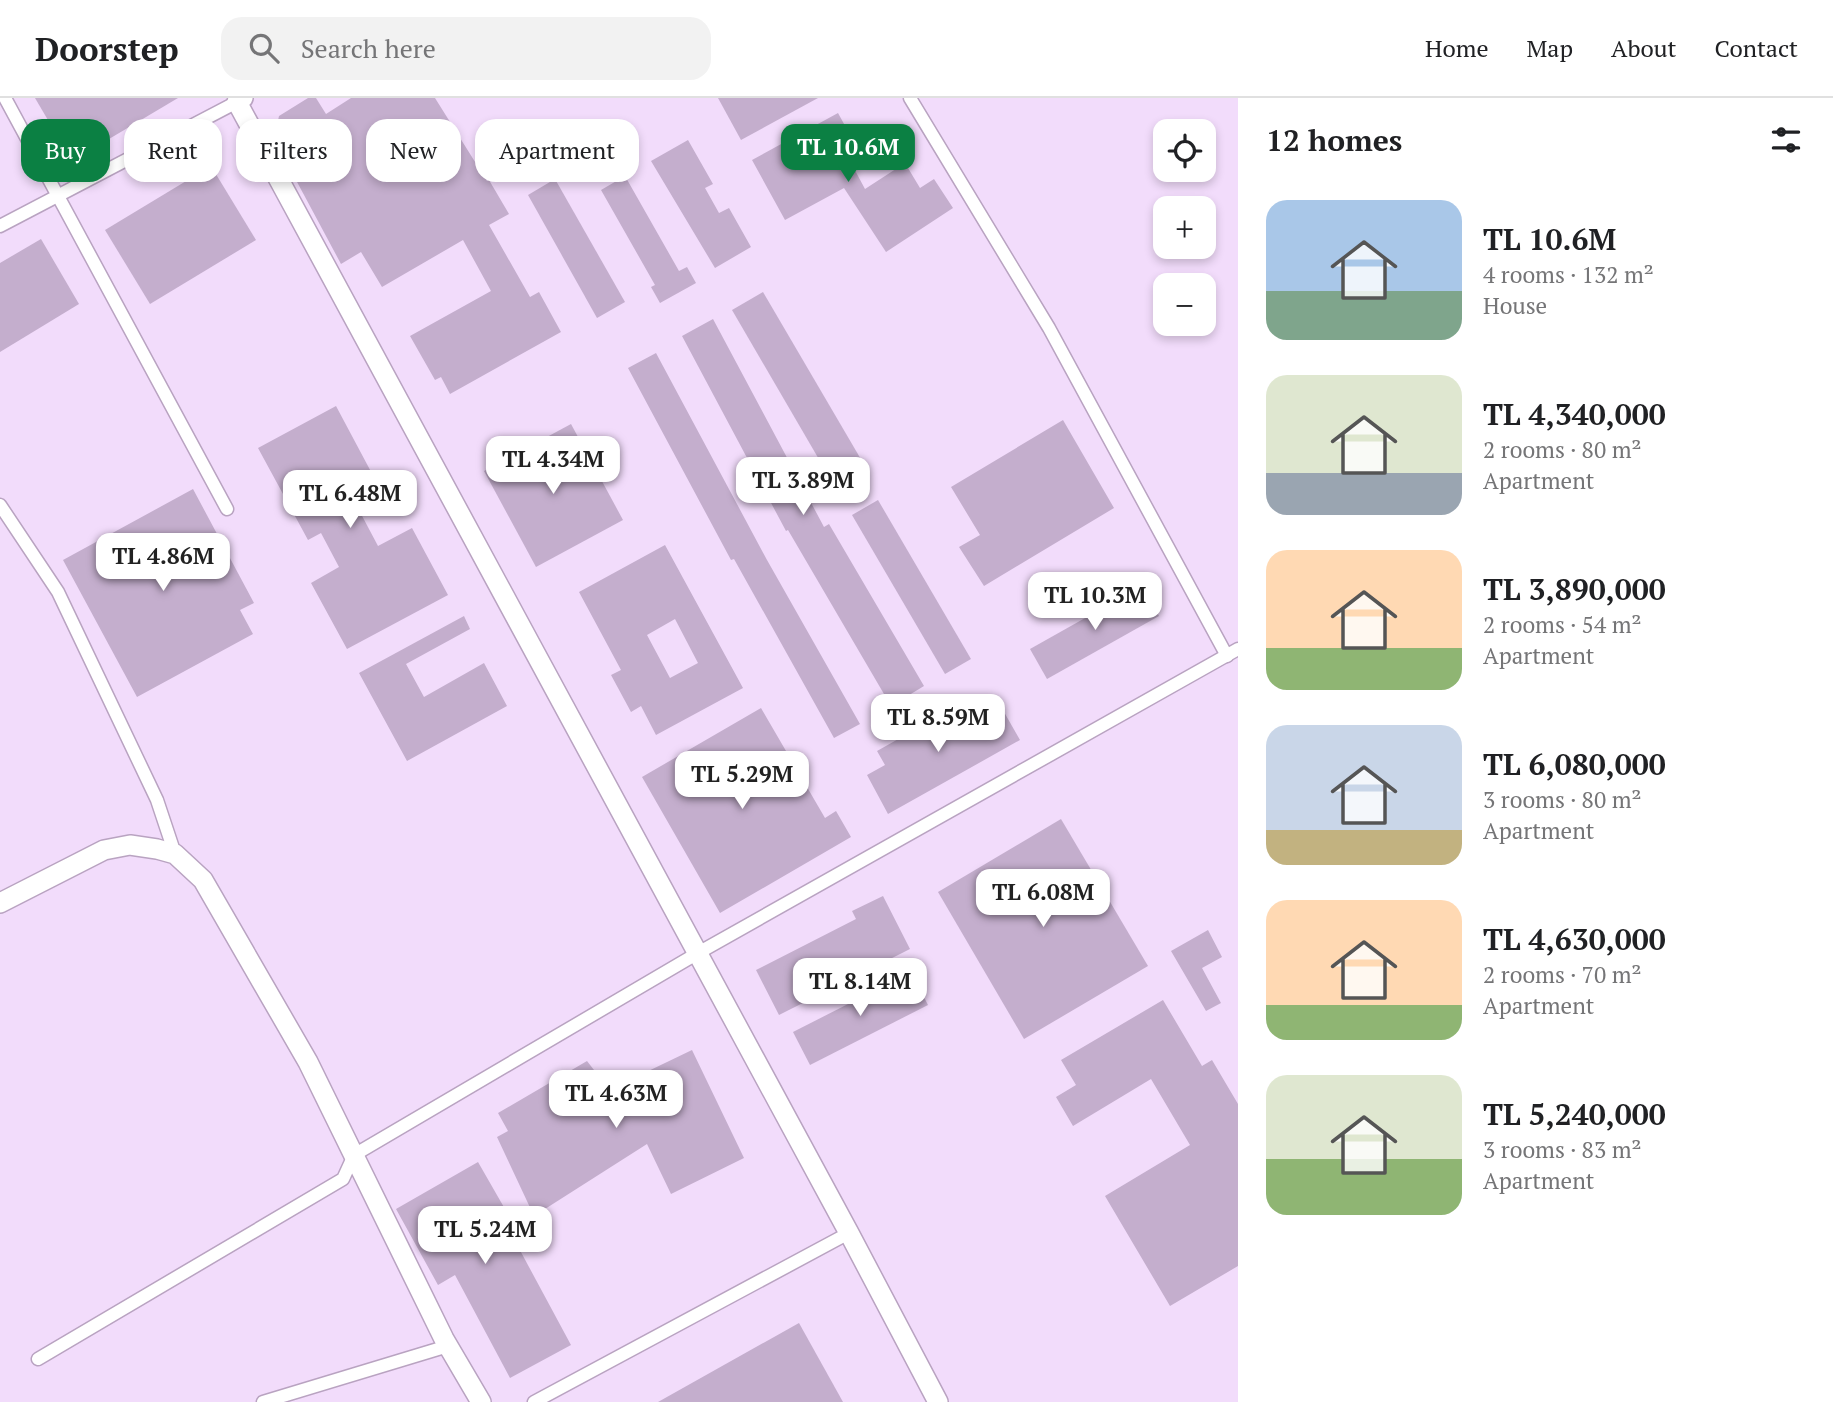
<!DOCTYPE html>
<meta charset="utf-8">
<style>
:root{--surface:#fff;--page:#f2f2f2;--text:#202124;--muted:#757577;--line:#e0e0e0;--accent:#0b8043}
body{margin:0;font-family:"PT Serif",serif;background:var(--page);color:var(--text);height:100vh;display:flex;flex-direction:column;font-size:26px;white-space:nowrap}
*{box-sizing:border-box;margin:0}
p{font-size:23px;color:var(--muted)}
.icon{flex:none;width:38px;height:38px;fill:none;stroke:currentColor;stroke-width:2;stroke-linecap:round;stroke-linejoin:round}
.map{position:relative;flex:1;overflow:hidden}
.details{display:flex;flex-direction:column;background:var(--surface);width:595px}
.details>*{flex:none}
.hud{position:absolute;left:21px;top:21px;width:665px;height:63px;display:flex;gap:14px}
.controls{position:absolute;left:1153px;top:21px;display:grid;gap:14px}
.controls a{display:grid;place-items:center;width:63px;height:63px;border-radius:14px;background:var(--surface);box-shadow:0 4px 10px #0003;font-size:35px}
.price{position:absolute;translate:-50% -60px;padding:0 16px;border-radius:14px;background:#fff;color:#222;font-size:23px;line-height:46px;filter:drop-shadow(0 2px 4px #0008)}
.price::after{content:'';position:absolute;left:50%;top:42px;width:21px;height:16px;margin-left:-10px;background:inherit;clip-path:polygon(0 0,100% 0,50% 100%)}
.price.active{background:var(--accent);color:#fff}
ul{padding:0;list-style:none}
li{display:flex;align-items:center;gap:21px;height:175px;padding:0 28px}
li span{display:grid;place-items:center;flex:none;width:196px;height:140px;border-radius:21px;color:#555}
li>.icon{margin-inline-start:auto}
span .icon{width:84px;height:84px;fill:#fffc;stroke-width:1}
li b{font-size:30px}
h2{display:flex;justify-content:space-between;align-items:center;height:84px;padding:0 28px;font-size:30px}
.chip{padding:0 24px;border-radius:21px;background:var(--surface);box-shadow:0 4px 10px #0003;font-size:24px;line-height:63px}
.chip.active{background:var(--accent);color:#fff}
header{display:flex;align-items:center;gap:42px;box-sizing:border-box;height:98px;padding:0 35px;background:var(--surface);border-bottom:2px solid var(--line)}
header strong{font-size:33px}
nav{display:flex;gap:38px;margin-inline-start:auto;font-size:24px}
.search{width:490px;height:63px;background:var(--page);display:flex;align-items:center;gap:18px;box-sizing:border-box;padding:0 24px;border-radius:21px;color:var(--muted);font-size:26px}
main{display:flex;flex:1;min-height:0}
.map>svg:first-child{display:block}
.building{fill:#c4aecd;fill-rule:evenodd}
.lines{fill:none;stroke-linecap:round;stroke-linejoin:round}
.street-casing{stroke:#b9a3c1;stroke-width:15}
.secondary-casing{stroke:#b9a3c1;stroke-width:22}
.street{stroke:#fff;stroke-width:12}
.secondary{stroke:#fff;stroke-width:19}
</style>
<header>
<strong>Doorstep</strong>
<div class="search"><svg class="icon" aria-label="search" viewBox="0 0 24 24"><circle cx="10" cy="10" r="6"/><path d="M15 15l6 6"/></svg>Search here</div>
<nav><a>Home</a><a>Map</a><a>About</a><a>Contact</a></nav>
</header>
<main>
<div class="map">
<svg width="1238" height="1304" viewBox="0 0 1238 1304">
<rect width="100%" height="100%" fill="#f2dcfb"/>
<g class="building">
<path d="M35,0H178L72,63Z"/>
<path d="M308,0H316L326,16L351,0H435L487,83L489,82L509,116L489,127L530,199L539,194L561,234L450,296L441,279L435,282L410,238L491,193L463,142L382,189L361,154L341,166L274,41L279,18Z"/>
<path d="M718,0H818L741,42Z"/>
<path d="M838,15L854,44L843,50L865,91L905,65L920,90L934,81L953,110L886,154L844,90L785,122L752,62Z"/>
<path d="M688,42L713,86L705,90L719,115L729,110L751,149L715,170L651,63Z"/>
<path d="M211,68L256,142L150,206L105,132Z"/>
<path d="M625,78L679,173L687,169L696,185L660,205L651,189L655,187L601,92Z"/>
<path d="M555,81L625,204L597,220L528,97Z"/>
<path d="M41,141L79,206L0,254V165Z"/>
<path d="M763,194L869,375L838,394L732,212Z"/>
<path d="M713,221L824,429L829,426L924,588L891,608L788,432L786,433L682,238Z"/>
<path d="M656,255L767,462L860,626L834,640L734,461L731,462L628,270Z"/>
<path d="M336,308L385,400L360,414L378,448L412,430L448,497L347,551L311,485L339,469L321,435L308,442L258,350Z"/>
<path d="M1063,322L1114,410L984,488L959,449L980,437L951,389Z"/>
<path d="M571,326L623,422L536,469L484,373Z"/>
<path d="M193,391L254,505L240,512L253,536L137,599L63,462Z"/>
<path d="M878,402L971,561L945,576L852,417Z"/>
<path d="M665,447L743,590L656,637L641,608L631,614L611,577L621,572L579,494ZM675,521L698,565L670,580L647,537Z"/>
<path d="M1142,488L1159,518L1047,581L1030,551Z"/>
<path d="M464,518L470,531L406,566L424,599L484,565L507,608L407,663L359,575Z"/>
<path d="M1000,607L1020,642L888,716L867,677L885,667L877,653L957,608L967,625Z"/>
<path d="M761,610L825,720L836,713L851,739L720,815L642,679Z"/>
<path d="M1061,721L1148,868L1024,941L938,794Z"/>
<path d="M883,798L910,851L779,917L756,872L856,821L852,813Z"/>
<path d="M1208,832L1222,859L1202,870L1221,905L1206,913L1171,853Z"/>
<path d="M911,874L928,907L810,967L793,934Z"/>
<path d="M1163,902L1202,968L1212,962L1238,1006V1168L1170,1208L1105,1098L1190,1047L1151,981L1073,1028L1056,999L1076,987L1061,962Z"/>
<path d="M692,952L744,1060L671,1096L647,1046L534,1118L497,1039L508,1033L498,1015L587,963L601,981L606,976L613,990Z"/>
<path d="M478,1064L521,1139L515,1143L571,1247L510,1280L455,1177L438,1187L396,1111Z"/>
<path d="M799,1225L843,1304H658Z"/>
</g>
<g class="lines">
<defs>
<g id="street">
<path d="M5,0L227,411"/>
<path d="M910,0L1049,230L1227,558"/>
<path d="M0,128L237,4L235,0"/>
<path d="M0,407L58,494L157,702L175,756"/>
<path d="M38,1261L343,1081L354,1057L698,855L1238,551"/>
<path d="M263,1304L448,1248"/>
<path d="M534,1304L849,1135"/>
</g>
<g id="secondary">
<path d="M243,0L237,4L849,1135L938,1304"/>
<path d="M0,805L104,752L130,747L157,751L175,756L203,782L308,964L444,1241L481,1304"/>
</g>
</defs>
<use href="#street" class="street-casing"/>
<use href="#secondary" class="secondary-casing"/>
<use href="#street" class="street"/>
<use href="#secondary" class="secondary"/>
</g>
</svg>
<div class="controls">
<a><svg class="icon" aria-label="locate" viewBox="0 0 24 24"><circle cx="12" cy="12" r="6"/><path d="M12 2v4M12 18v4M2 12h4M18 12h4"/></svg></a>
<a>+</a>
<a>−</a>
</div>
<b class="price active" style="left:848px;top:86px">TL 10.6M</b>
<b class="price" style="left:553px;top:398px">TL 4.34M</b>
<b class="price" style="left:803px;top:419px">TL 3.89M</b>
<b class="price" style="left:350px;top:432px">TL 6.48M</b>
<b class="price" style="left:163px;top:495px">TL 4.86M</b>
<b class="price" style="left:1095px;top:534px">TL 10.3M</b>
<b class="price" style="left:938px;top:656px">TL 8.59M</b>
<b class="price" style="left:742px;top:713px">TL 5.29M</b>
<b class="price" style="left:1043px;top:831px">TL 6.08M</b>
<b class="price" style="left:860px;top:920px">TL 8.14M</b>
<b class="price" style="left:616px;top:1032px">TL 4.63M</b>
<b class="price" style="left:485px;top:1168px">TL 5.24M</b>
<div class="hud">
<a class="chip active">Buy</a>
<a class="chip">Rent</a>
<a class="chip">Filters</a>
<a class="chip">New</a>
<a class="chip">Apartment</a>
</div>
</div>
<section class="details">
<h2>12 homes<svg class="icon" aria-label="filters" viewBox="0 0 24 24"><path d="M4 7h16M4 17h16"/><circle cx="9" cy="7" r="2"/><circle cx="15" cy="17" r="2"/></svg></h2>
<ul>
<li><span style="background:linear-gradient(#a9c7e8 65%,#7fa58c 0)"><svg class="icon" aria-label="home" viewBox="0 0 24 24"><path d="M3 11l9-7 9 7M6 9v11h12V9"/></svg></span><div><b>TL 10.6M</b><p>4 rooms · 132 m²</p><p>House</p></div></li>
<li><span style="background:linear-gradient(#dfe7d0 70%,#9aa5b1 0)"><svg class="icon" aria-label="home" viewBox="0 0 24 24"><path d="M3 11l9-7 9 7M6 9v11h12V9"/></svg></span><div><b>TL 4,340,000</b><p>2 rooms · 80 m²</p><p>Apartment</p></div></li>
<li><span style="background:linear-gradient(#ffd9b3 70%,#8fb573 0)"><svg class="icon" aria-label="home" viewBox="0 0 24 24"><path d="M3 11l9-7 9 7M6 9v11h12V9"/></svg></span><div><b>TL 3,890,000</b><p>2 rooms · 54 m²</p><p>Apartment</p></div></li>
<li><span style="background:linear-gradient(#c9d6e8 75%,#c2b280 0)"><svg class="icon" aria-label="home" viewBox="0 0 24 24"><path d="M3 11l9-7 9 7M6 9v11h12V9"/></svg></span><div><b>TL 6,080,000</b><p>3 rooms · 80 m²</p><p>Apartment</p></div></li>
<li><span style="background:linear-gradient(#ffd9b3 75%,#8fb573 0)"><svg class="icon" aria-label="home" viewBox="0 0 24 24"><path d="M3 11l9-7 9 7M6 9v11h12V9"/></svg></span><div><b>TL 4,630,000</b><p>2 rooms · 70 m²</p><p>Apartment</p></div></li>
<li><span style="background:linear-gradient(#dfe7d0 60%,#8fb573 0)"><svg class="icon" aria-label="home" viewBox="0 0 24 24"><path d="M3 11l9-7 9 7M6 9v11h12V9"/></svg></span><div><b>TL 5,240,000</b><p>3 rooms · 83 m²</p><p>Apartment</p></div></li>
</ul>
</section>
</main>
